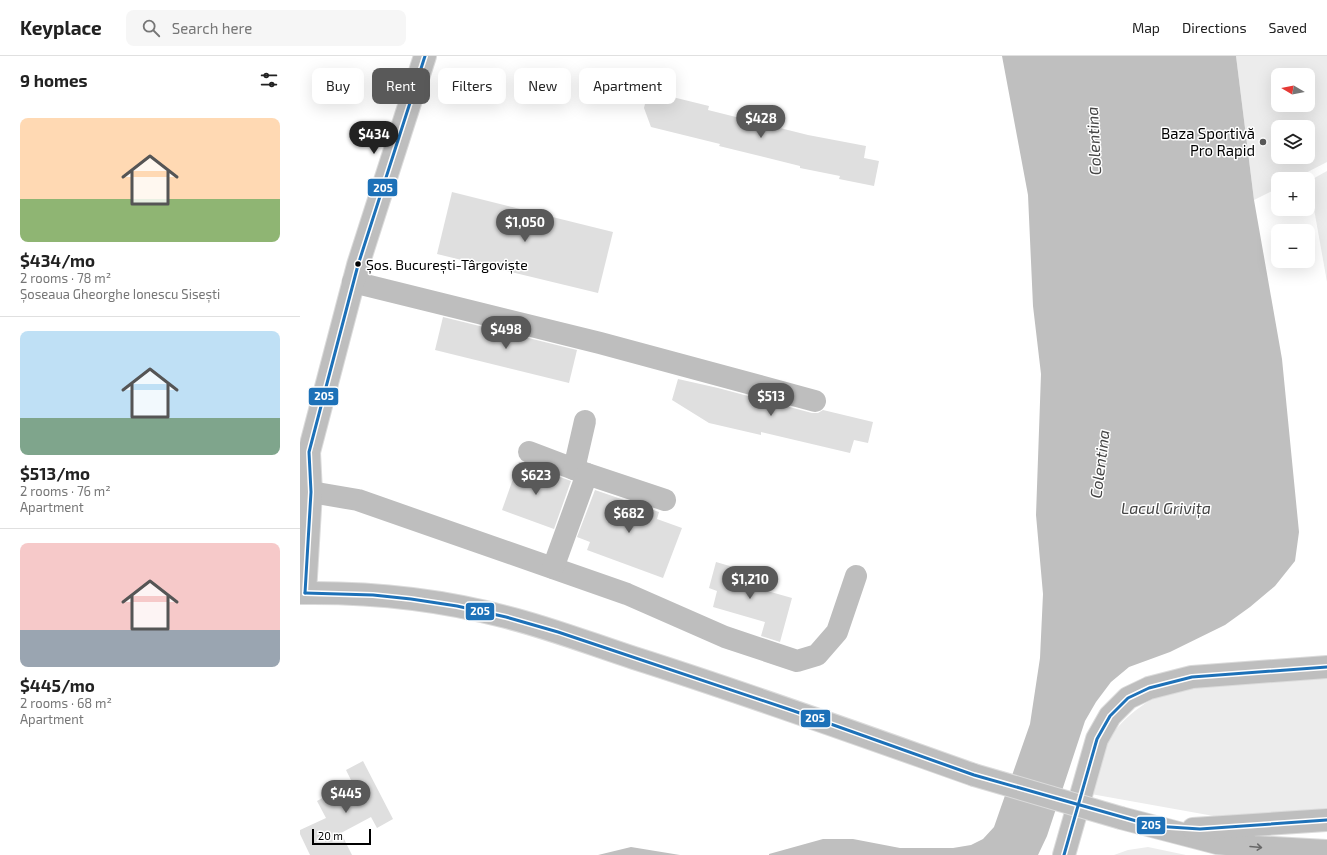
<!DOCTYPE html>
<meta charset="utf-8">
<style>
:root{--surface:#fff;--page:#f6f6f6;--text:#222;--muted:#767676;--line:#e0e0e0;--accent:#595959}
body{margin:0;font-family:"Exo 2",sans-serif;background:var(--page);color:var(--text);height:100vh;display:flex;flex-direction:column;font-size:15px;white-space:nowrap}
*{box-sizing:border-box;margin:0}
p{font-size:13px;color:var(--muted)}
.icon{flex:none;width:22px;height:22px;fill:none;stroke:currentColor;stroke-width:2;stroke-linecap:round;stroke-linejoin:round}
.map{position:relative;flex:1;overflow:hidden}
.panel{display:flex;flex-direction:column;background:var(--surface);width:300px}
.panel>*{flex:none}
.guide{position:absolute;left:12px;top:12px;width:380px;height:36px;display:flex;gap:8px}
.needle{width:26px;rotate:280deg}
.controls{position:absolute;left:971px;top:12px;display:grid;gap:8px}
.controls a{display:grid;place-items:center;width:44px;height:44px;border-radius:8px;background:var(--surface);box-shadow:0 4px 16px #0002;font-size:20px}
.scale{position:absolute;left:12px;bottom:10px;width:59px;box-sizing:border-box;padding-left:4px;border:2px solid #000;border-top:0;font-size:11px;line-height:14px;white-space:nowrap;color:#000;-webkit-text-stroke:3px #fff;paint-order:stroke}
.price{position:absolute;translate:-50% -34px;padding:0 9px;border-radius:14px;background:var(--accent);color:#fff;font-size:13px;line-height:26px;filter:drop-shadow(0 1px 2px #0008)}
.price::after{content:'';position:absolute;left:50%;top:24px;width:12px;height:9px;margin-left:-6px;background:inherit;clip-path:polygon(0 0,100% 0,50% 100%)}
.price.selected{background:#222;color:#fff}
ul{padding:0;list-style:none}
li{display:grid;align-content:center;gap:8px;height:212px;padding:0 20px}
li+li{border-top:1px solid var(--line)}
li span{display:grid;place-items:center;height:124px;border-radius:8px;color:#555}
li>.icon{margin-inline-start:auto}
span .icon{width:72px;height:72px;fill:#fffc;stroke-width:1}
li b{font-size:17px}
h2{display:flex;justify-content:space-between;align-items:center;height:48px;padding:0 20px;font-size:17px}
.pill{padding:0 14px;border-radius:8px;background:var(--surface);box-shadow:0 4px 16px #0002;font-size:14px;line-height:36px}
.pill.selected{background:var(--accent);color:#fff}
header{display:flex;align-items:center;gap:24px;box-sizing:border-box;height:56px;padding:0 20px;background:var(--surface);border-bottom:1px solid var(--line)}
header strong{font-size:19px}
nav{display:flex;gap:22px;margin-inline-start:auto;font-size:14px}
.search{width:280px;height:36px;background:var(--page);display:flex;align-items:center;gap:10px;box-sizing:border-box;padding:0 14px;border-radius:8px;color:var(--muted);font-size:15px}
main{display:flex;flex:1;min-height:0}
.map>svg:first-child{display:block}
.green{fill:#ececec;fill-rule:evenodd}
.water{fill:#bfbfbf}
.building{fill:#dfdfdf}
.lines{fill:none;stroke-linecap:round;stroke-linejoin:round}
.major-casing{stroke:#dbdbdb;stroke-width:24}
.minor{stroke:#bebebe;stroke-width:22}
.major{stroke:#bebebe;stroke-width:22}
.major-bridge-casing{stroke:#dbdbdb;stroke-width:24;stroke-linecap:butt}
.major-bridge{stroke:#bebebe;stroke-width:22}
.bus-1-casing{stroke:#fff;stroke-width:6}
.bus-1{stroke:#1d71b8;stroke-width:3}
.oneway{stroke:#686868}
.poi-dot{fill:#595959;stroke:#fff;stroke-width:1.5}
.bus-dot{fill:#000;stroke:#fff;stroke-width:1.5}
.labels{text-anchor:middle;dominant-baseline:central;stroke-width:3;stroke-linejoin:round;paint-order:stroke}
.bus-label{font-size:14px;fill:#000;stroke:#fff;text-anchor:start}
.poi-label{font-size:15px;fill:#000;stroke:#fff;text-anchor:end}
.water-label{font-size:16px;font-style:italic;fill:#444;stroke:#fff}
.line-badge{stroke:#fff;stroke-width:1.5}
.badge-label{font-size:11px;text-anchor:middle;font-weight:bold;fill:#fff}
</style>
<header>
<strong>Keyplace</strong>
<div class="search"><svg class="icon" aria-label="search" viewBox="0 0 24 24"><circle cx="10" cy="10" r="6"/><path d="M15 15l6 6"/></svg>Search here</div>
<nav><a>Map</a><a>Directions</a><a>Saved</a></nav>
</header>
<main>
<section class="panel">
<h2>9 homes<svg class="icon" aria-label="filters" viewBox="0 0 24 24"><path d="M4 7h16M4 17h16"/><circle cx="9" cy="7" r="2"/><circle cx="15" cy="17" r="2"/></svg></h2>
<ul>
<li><span style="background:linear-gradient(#ffd9b3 65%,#8fb573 0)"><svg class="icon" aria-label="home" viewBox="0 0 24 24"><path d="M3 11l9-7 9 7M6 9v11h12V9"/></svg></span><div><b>$434/mo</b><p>2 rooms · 78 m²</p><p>Șoseaua Gheorghe Ionescu Sisești</p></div></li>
<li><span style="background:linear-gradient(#bfe0f5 70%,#7fa58c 0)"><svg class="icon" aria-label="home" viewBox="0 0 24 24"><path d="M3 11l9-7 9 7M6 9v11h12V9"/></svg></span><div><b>$513/mo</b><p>2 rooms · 76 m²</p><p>Apartment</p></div></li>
<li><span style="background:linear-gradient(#f6c9c9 70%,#9aa5b1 0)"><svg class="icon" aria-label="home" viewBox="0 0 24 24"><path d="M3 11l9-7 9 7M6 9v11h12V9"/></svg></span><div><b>$445/mo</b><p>2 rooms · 68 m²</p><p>Apartment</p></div></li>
</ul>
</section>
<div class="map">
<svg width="1027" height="799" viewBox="0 0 1027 799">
<rect width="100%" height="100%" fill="#fff"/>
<g class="green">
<path d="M936,0H1027V106L994,123H978V132L954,144ZM978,19H1008V49H978ZM978,71H1008V101H978Z"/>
<path d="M1027,115V226L1009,125Z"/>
<path d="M1027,618V752L936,764L791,738C795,724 798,704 804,691C817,665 850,640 877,632Z"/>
<path d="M848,791L886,799H814L828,794Z"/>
</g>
<g class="water">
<path d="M702,0H936L954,144L982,303L999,476L995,505L975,530L950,551L925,569L870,596L829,611L811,626L796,646L785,665L747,780L738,799H469V798L523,783H553L600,792H653L671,789L683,783L694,771L730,668L740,602L743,538L736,459L741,318L733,250L728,139Z"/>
<path d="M331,791L380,799H298Z"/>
</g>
<g class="building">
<path d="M348,35L409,50L408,54L508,79L566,90L564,102L579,105L574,130L539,123L540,120L500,112V110L419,90L420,88L351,71L344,52Z"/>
<path d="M152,136L313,176L298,237L137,198Z"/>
<path d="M143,261L277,294L269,327L135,294Z"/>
<path d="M378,323L418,332L512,357H518L523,354L573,366L568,387L554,384L550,397L461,376V379L409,367L372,344Z"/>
<path d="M219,406L271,425L254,473L202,454Z"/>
<path d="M295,434L359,456L357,463L382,472L363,522L287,494L290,486L277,481Z"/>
<path d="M416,506L447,515L443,528L492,542L480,586L461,580L465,566L413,551L417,535L409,532Z"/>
<path d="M63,705L93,763L77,772L71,761L41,777L52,799H10L0,778V774L26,762L17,745L52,726L46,714Z"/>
</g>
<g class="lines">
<defs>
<g id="major">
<path d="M0,414L9,396L58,209L125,0"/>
<path d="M0,537C69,536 139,543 206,561C250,572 291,588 334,602C448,638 561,679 674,719"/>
<path d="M5,537L11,436L9,396"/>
<path d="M821,762L917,787L954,791L1027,795"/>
<path d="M893,773L1027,764"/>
<path d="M764,799L797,683L810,660L828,642L849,632L892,621L1027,611"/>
</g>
</defs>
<use href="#major" class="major-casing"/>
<g class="minor">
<path d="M53,226L300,287L515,345"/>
<path d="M229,396L287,418"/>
<path d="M274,413L285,365"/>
<path d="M11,436L58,444L327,538L425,581L497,605L517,599L537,576L556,520"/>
<path d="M253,512L287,418L365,444"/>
</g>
<use href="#major" class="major"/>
<defs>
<path id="major-bridge" d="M674,719L821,762"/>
</defs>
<use href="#major-bridge" class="major-bridge-casing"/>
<use href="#major-bridge" class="major-bridge"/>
<defs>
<g id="bus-1">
<path d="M5,537L73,539L111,543L157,550L206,561L258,576L494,655L674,719L854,770L900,773L1027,764"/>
<path d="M5,537L11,436L9,396L58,209L125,0"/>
<path d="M764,799L797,683L810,660L828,642L849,632L892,621L1027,611"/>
</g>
</defs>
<use href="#bus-1" class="bus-1-casing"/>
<use href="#bus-1" class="bus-1"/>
</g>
<defs><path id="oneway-shaft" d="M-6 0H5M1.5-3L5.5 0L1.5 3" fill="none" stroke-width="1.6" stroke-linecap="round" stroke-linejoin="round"/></defs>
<use class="oneway" href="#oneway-shaft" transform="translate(956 791) rotate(5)"/>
<circle class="poi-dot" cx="963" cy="86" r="4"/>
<circle class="bus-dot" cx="58" cy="208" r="3.5"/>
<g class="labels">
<g class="bus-label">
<text x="66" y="208">Șos. București-Târgoviște</text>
</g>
<g class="poi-label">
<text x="955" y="77">Baza Sportivă<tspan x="955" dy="17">Pro Rapid</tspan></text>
</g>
<g class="water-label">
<text transform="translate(793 85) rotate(-93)">Colentina</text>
<text transform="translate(799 408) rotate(-83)">Colentina</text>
<text x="866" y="451">Lacul Grivița</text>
</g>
</g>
<g class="line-badge">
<rect x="67" y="122" width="31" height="19" rx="4" fill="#1d71b8"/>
<rect x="8" y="331" width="31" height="19" rx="4" fill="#1d71b8"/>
<rect x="165" y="546" width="30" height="19" rx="4" fill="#1d71b8"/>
<rect x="500" y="653" width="31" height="19" rx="4" fill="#1d71b8"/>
<rect x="836" y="760" width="30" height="19" rx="4" fill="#1d71b8"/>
</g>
<g class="badge-label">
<text x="83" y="136">205</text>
<text x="24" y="344">205</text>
<text x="180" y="559">205</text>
<text x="515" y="666">205</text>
<text x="851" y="773">205</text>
</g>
</svg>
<div class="controls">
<a><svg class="needle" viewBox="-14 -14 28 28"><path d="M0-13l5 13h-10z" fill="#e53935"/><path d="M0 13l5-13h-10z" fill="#767676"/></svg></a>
<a><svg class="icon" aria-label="layers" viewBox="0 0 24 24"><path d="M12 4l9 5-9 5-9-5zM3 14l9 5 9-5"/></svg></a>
<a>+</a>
<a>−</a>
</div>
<div class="scale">20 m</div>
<b class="price" style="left:461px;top:83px">$428</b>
<b class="price selected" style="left:74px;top:99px">$434</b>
<b class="price" style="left:225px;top:187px">$1,050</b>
<b class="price" style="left:206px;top:294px">$498</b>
<b class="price" style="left:471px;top:361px">$513</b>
<b class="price" style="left:236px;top:440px">$623</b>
<b class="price" style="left:329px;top:478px">$682</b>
<b class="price" style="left:450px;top:544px">$1,210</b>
<b class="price" style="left:46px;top:758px">$445</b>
<div class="guide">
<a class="pill">Buy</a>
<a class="pill selected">Rent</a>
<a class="pill">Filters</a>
<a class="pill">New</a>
<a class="pill">Apartment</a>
</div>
</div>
</main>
